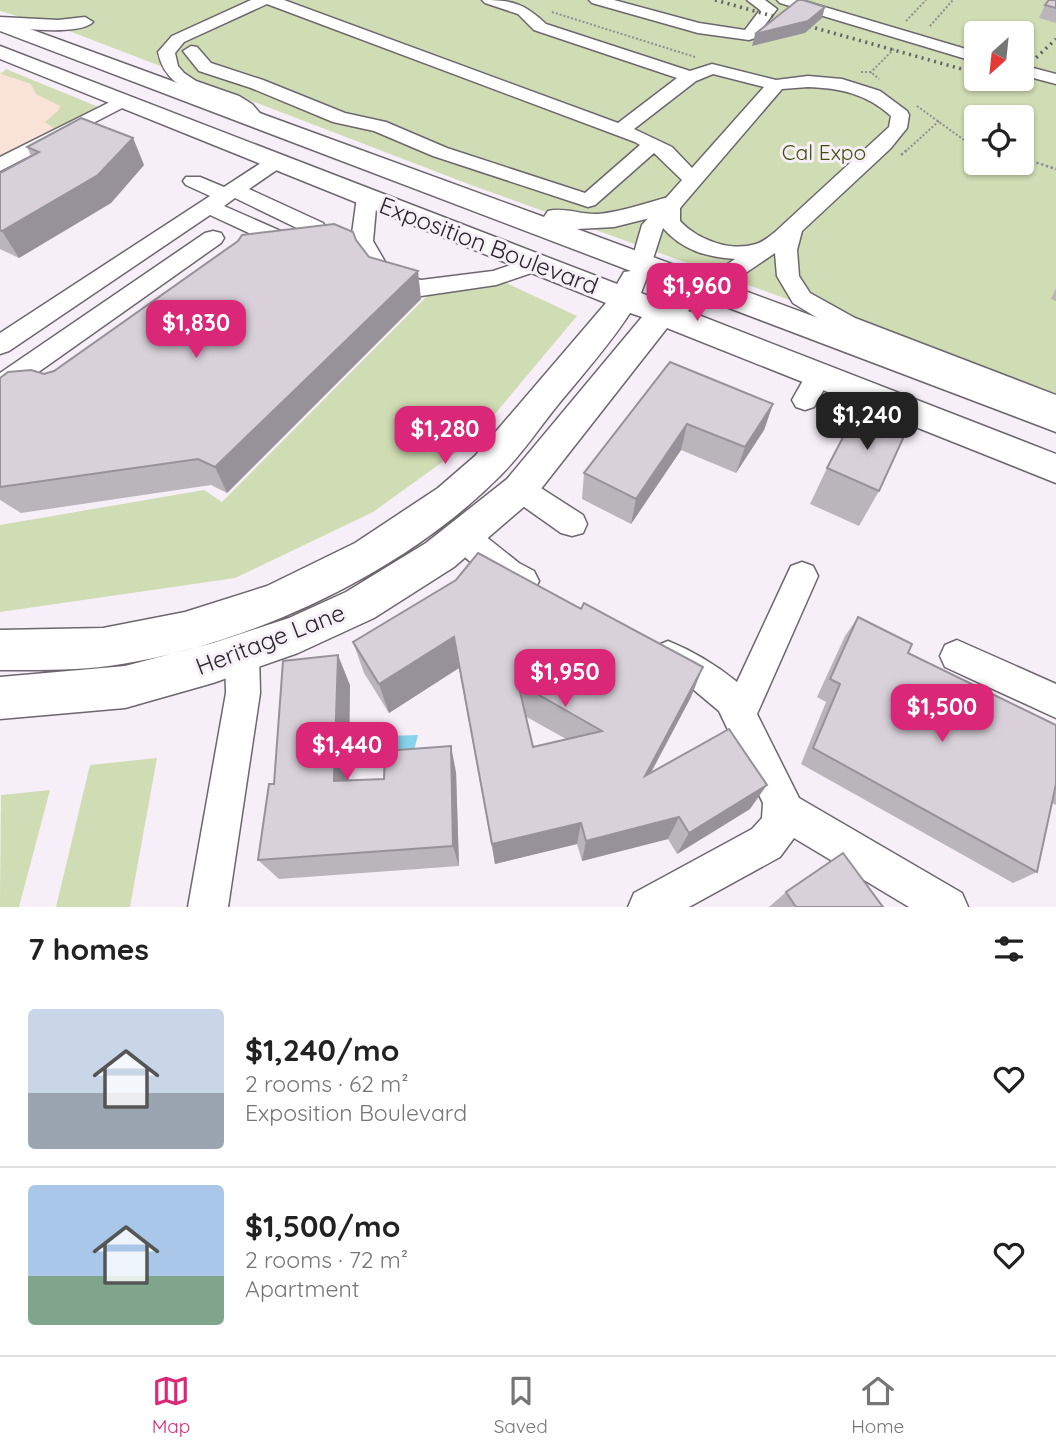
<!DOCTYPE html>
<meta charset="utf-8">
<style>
:root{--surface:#fff;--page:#f2f2f2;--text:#222;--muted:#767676;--line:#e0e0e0;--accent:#db2777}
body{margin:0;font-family:Quicksand,sans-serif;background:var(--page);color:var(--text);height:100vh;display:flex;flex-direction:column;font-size:26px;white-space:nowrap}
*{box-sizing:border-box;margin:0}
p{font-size:23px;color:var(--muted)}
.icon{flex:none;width:38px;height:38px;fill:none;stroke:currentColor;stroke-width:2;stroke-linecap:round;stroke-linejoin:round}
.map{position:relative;height:907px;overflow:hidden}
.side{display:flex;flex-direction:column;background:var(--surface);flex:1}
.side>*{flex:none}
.needle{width:46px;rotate:207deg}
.tools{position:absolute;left:964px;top:21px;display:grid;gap:14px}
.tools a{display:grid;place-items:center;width:70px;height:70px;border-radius:7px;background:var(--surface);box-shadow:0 2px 5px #0004;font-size:35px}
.price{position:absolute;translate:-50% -60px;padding:0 16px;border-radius:14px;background:var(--accent);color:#fff;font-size:23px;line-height:46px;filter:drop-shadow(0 2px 4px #0008)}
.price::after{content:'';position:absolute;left:50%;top:42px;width:21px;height:16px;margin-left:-10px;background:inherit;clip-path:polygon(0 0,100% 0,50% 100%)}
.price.active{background:#222;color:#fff}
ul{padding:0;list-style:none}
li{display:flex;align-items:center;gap:21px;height:175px;padding:0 28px}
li+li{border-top:2px solid var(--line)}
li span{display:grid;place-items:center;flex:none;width:196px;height:140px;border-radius:7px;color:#555}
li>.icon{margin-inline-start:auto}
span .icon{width:84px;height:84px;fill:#fffc;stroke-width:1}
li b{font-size:30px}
h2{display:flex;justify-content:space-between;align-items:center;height:84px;padding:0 28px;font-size:30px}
.tab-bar{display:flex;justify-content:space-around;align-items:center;height:98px;border-top:2px solid var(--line);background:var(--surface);font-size:19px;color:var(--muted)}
.tab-bar a{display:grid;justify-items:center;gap:4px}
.tab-bar .active{color:var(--accent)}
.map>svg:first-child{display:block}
.medical{fill:#f9e2d6}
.green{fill:#d0dcb3;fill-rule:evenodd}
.water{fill:#87d3ea}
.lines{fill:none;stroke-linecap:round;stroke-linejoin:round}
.minor-casing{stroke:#6d666e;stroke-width:3}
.major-casing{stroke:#6d666e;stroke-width:3}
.path-far1{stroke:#928d93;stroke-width:2;stroke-dasharray:2 2;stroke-linecap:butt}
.path{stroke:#928d93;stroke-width:2.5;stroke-dasharray:2.5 2.5;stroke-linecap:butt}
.minor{fill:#fff;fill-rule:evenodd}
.major{fill:#fff;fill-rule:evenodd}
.rail{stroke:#656267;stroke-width:3.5;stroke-dasharray:2 4.5;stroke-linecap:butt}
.wall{fill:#bab4bb;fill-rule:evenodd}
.shaded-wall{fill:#979299}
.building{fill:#d8d1da;stroke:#979299;stroke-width:2;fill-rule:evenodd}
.labels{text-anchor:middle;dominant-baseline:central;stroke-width:6;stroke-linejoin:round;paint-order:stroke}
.far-park-label{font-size:21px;fill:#424f0b;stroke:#f6eff8}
.street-label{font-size:24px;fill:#29272a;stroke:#f6eff8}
</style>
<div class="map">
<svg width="1056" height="907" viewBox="0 0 1056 907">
<rect width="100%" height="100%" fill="#f6eff8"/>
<path class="medical" d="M0,72L107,116L0,174Z"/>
<g class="green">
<path d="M0,0H1056V396L471,185L69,31L0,11ZM976,33H1022V79H976ZM976,117H1022V163H976Z"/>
<path d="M6,69L101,108L57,131L45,122L58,111L60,106L36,94L31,84L1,74Z"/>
<path d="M496,278L577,316L473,440L373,512L235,578L0,612V525L204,490L222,502L430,293Z"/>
<path d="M157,758L130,907H56L90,765Z"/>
<path d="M50,790L19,907H0L1,795Z"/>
</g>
<path class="water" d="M418,735L413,754L383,761L377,747L388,736Z"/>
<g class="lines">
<defs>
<g id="minor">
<path d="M251,0H284L618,123L677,78L534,30L518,14L485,3L482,0C512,0 524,3 546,24L690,71L712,64L776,80L808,76L842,79L880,91L907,111L909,115L907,128L890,149L802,231L797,250L799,276L810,293L855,318L1056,395V416L837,330L793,303L777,276L775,253L716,293L708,296L700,293L696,288L700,283L735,259C706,257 682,250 663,228L650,268H634L631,263L642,225L682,180L654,153L595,205L588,207L433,156L374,131L333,122L251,88L199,71L183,51L191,46L197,47L211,63L263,80L345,113L386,122L447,148L585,193L640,145L635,142L267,4L184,42L175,53L178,66L184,73L196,81L239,96L252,104L264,118L262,122H248C219,89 168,101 158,52L172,36ZM713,74L764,87L692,168L672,147L634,129L696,81ZM808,87C840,88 867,94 891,116L889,127L775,232C770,236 763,242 756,244C730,252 698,240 680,221V208L782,89Z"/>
<path d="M589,0H614L699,23L745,30L760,10L747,0H765L777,9L755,38L749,40L698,33L592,3Z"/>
<path d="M777,0H801L976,52V62L780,3Z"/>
<path d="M0,17L58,20L85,17L93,22C79,36 21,28 0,27Z"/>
<path d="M1022,65L1056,74V84L1022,75Z"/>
<path d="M124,95L133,100L130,104L0,171V157Z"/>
<path d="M277,155L284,157L287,161L284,165L249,189L323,223L326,228L315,250L296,253L288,251L210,215L9,351L0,354V333L210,196L186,185L183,181L186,177H200L224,187L270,157ZM235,198L303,231L299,239L224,206Z"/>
<path d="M367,191L374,193L377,197L373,241L391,272L421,280L493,271L538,256L546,258L549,263L546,268L496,285L421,296L375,282L351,241L357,197L360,193Z"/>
<path d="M213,231L221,233L224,238L221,243L13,390L0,391V373L205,233Z"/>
<path d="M819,366L828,368L832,375L814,407L805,410L796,407L792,400L810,368Z"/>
<path d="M520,477L530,481L583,515L587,524L583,533L572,536L561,533L510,497L505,489L510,481Z"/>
<path d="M464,524L475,528L519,563L534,571L539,581L534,591L523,595C500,586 460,559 449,537L453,528Z"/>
<path d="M802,562L813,566L818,576L757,714L799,798L962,893L968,907H909L794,838L780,857L689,907H628L634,893L752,829L762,818L763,803L719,711L694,690L656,668L651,657L656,646L668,641C693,651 716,665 737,682L791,566Z"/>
<path d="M242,637L254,642L259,653L260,693L228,907H188L226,693L225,653L230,642Z"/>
<path d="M957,640L1056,684V718L945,667L940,656L945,645Z"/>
</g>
<path id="major" d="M0,18L544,217L548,211C564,207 581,215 598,214C622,212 645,203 669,197L678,199L682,205L678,211L614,227L577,229L1056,406V432L647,277L641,293L661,301L680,293L690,296L695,303L688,311L1056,454V483L667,328L533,499L454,567L374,618L298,653L213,683L125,708L0,719V677L125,666L213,643L289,618L346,592L426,543L507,479L642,317L630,313C610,344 585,372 561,401C541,425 524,452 501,475C405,572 256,642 122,664C82,671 41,670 0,670V630L103,628L185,612L267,586L355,543L438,488L475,456L606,303L0,59V46L617,284L624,272L631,271L0,31Z"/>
</defs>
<use href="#minor" class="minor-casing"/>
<use href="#major" class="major-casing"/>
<g class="path-far1">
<path d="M552,12L695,57"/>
<path d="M906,21L926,0"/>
<path d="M930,26L953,0"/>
<path d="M861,72H871L879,79"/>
<path d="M870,73L894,49"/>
<path d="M917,106L964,140L976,144"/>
<path d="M905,152L939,121"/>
</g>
<g class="path">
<path d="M901,155L907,150"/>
<path d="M1022,158L1056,169"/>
</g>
<use href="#minor" class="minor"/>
<use href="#major" class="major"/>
<g class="rail">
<path d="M715,0L976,73"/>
<path d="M1022,71L1056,39"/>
</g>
</g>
<g class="wall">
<path d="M1056,0V23L1039,18L1045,5Z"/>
<path d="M133,138L144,165L111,203L19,258L0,249V173L31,156L27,147Z"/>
<path d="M356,240L369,257L421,299L227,493L211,485L21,513L0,500V378L44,374L54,371Z"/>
<path d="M1056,288V301L1051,299Z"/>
<path d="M670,362L773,404L764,430L736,473L681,450L631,524L582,499L584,473Z"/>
<path d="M827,468L879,491L859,526L810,504Z"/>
<path d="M456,580L691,697L651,773L750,809L677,854L668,839L582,861L577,844L495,864L459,668L389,713L364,673L353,642ZM525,716L566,739L533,747Z"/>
<path d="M858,617L908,653L1056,725V805L1052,803L1037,872L1013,883L801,764L826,702L817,697L845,636Z"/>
<path d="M350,685L349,781L384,779L456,772L459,866L279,879L258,860Z"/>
<path d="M786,892L883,907H769Z"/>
</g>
<g class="shaded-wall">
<path d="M825,7L822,18L805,33L752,46L755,34Z"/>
<path d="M133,138L144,165L111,203L19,258L2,231Z"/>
<path d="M418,271L421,299L227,493L215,467Z"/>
<path d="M773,404L764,430L736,473L745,447Z"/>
<path d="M687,424L681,450L631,524L636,499Z"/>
<path d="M454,637L459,668L389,713L379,684Z"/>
<path d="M338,655L350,685L348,805L334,781Z"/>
<path d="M703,667L691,697L636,800L645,776Z"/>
<path d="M451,746L456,772L459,866L453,846Z"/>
<path d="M767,785L750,809L677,854L689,833Z"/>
<path d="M679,817L668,839L582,861L586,841Z"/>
<path d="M581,823L577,844L495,864L492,844Z"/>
</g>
<g class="building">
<path d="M798,0H803L825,7L808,21L755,34Z"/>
<path d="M1049,0H1056V8L1045,5Z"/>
<path d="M81,118L133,138L98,175L2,231L0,230V173L39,152L27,147Z"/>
<path d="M334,224L353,232L356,240L369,257L418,271L215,467L198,459L0,487V378L8,372L31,370L44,374L54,371L238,241L242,235Z"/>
<path d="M670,362L773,404L745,447L687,424L636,499L584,473Z"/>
<path d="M855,414L905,434L879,491L827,468Z"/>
<path d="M478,553L581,609L584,603L703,667L645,776L729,729L767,785L689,833L679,817L586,841L581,823L492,844L454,637L379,684L353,642L456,580ZM518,683L602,731L533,747Z"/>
<path d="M858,617L912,644L908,653L1056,725V784L1037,872L813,748L840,684L830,679Z"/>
<path d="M338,655L334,781L384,779L385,751L451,746L453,846L258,860L269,784H274L283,661Z"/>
<path d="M843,853L883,907H796L786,892Z"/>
</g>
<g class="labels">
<g class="far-park-label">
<text x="824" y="152">Cal Expo</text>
</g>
<g class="street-label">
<text transform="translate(489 245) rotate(21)">Exposition Boulevard</text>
<text transform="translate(270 639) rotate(-21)">Heritage Lane</text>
</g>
</g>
</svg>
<div class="tools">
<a><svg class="needle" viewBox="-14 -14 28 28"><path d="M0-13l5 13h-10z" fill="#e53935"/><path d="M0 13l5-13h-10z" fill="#767676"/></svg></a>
<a><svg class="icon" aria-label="locate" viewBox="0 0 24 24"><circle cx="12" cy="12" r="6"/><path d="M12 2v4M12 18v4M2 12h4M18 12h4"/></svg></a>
</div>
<b class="price" style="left:697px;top:323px">$1,960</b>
<b class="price" style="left:196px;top:360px">$1,830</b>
<b class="price active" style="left:867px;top:452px">$1,240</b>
<b class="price" style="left:445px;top:466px">$1,280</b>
<b class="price" style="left:565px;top:709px">$1,950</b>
<b class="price" style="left:942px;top:744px">$1,500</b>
<b class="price" style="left:347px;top:782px">$1,440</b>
</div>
<section class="side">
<h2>7 homes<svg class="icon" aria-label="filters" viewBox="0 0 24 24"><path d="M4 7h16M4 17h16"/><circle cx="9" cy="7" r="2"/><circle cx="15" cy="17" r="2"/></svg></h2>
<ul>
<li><span style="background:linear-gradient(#c9d6e8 60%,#9aa5b1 0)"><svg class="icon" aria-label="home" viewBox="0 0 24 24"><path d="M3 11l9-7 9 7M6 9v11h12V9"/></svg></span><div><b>$1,240/mo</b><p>2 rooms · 62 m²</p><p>Exposition Boulevard</p></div><svg class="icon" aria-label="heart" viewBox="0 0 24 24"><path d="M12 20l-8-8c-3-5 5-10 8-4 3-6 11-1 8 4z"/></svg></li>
<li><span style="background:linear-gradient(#a9c7e8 65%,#7fa58c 0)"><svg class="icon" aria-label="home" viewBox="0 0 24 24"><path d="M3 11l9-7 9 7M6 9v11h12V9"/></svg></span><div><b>$1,500/mo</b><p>2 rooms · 72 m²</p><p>Apartment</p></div><svg class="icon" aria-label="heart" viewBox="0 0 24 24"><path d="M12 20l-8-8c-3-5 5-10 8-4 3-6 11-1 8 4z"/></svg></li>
</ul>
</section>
<nav class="tab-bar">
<a class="active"><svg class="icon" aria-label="map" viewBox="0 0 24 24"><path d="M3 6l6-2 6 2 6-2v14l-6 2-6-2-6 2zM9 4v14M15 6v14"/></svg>Map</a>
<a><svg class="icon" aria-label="saved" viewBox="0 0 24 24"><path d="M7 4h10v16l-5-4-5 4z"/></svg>Saved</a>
<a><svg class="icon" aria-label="home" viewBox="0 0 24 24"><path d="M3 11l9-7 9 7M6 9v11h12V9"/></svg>Home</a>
</nav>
